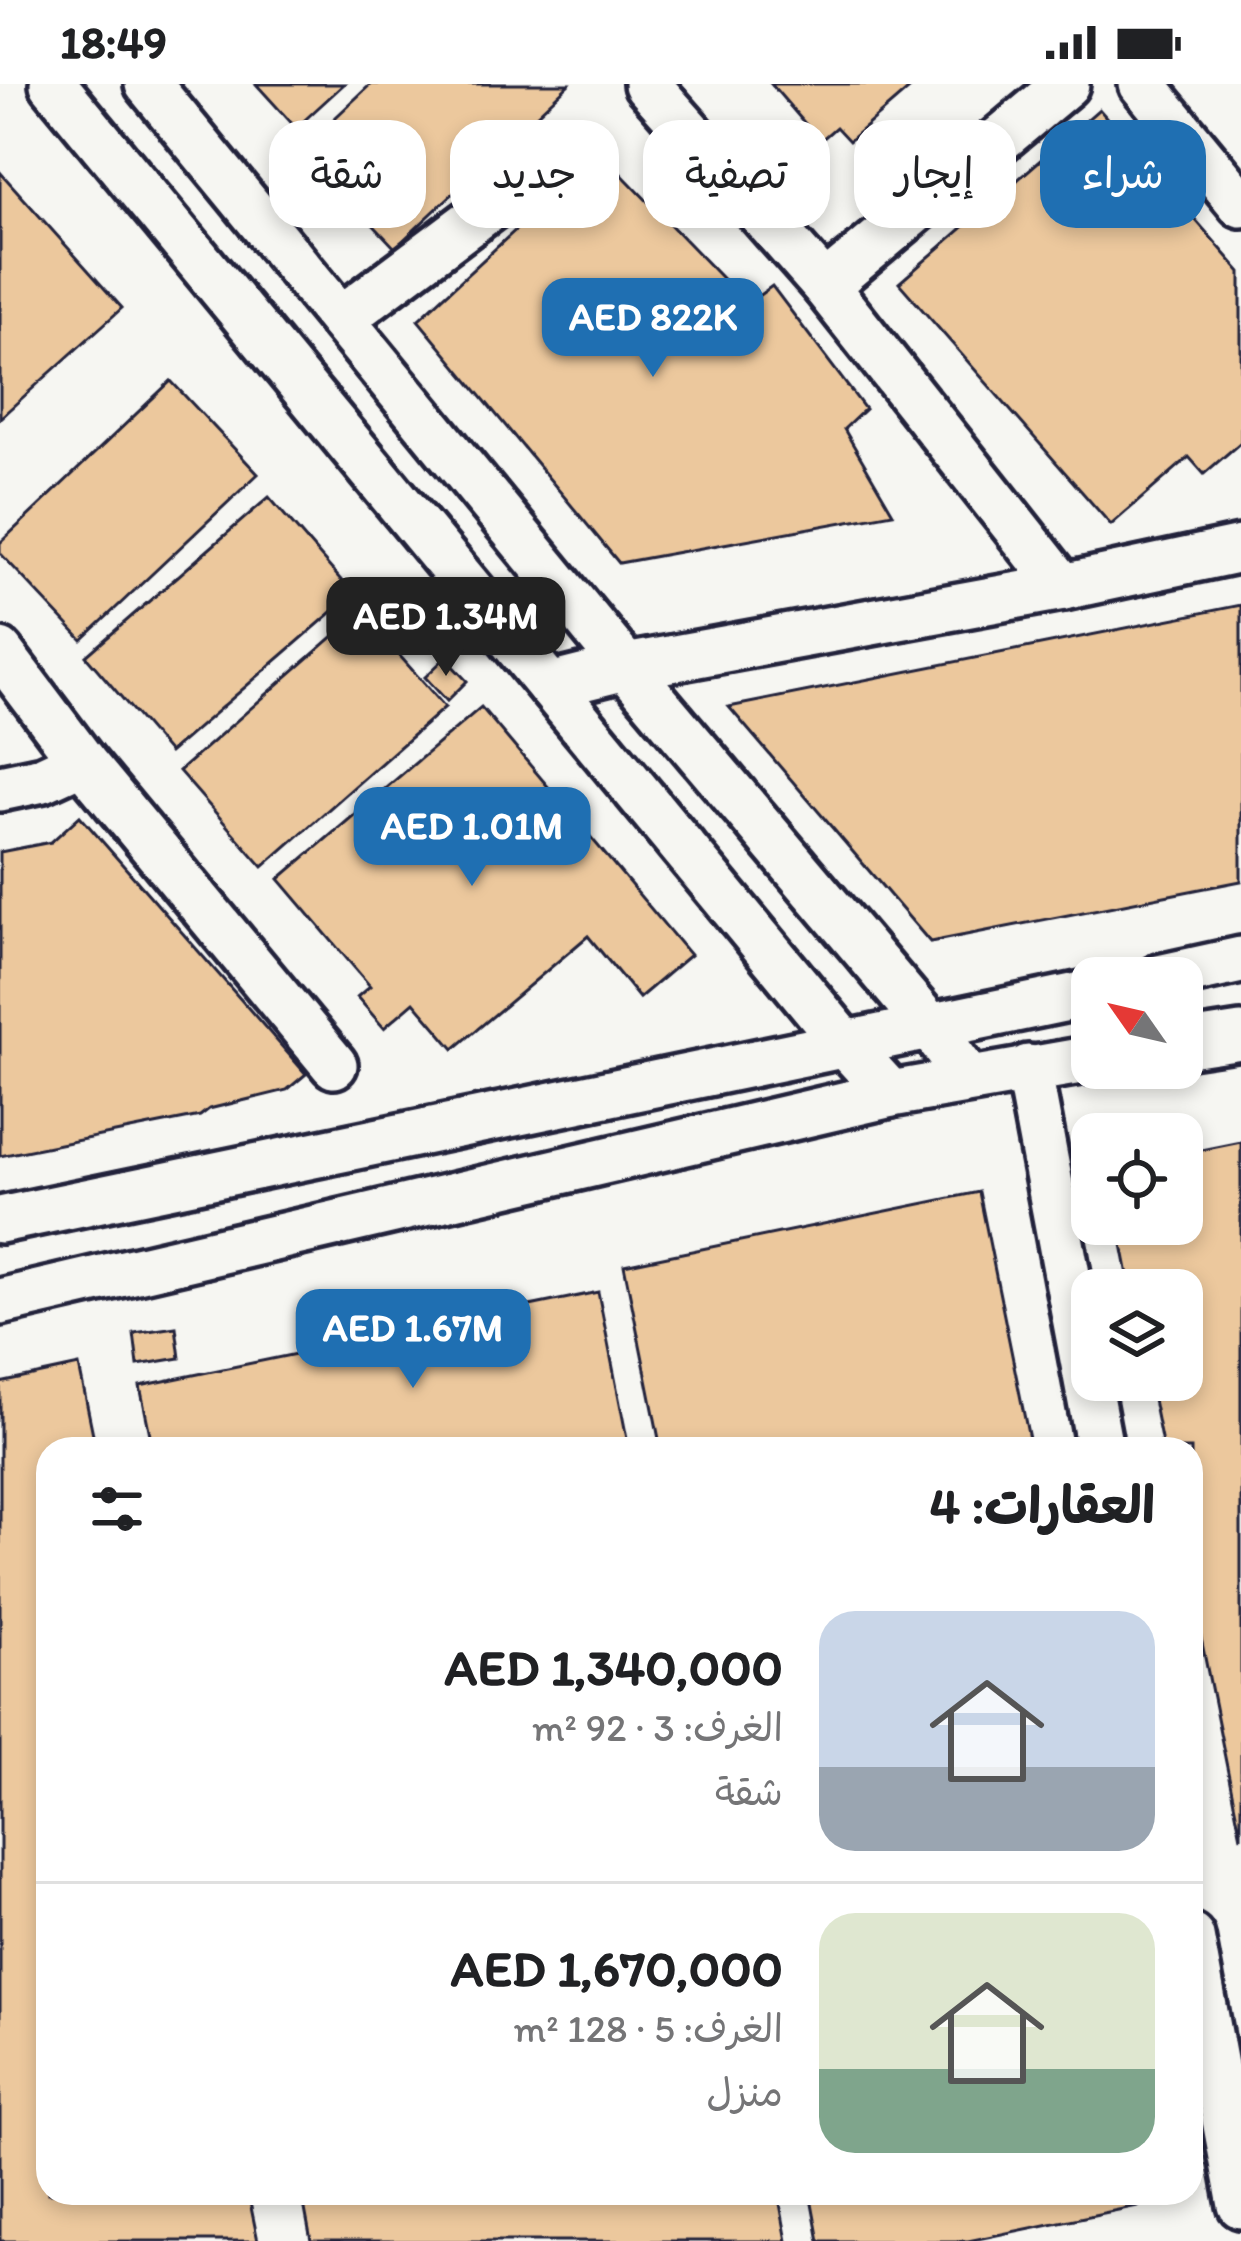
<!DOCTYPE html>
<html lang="ar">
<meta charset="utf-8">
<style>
:root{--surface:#fff;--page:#f2f2f2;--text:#202124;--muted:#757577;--line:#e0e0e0;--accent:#1f6fb2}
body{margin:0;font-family:Itim,"Playpen Sans Arabic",sans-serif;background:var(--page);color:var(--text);direction:rtl;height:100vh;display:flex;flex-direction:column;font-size:45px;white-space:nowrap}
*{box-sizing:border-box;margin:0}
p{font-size:39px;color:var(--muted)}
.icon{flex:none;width:66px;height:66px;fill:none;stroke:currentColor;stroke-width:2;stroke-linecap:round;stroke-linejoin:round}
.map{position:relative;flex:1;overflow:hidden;direction:ltr}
.drawer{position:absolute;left:36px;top:1353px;width:1167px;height:768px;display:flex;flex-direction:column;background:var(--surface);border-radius:36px;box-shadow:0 6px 18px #0003;direction:rtl}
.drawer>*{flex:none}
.banner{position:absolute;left:36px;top:36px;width:1170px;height:108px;direction:rtl;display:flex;gap:24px}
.needle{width:78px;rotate:304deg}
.controls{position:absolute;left:1071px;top:873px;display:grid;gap:24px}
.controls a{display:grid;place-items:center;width:132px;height:132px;border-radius:24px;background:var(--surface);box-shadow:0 6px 18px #0003;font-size:60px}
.price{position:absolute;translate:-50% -102px;padding:0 27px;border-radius:24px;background:var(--accent);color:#fff;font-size:39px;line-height:78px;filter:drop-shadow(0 3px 6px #0008)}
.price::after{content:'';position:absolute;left:50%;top:72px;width:36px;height:27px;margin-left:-18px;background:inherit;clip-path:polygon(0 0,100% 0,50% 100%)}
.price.active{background:#222;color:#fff}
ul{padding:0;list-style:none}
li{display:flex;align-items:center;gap:36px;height:300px;padding:0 48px}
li+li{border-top:3px solid var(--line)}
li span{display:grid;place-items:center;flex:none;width:336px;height:240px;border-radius:36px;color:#555}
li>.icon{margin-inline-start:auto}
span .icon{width:144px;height:144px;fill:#fffc;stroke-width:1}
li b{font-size:51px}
h2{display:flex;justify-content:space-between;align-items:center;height:144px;padding:0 48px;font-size:51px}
.pill{padding:0 42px;border-radius:36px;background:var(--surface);box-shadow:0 6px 18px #0003;font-size:42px;line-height:108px}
.pill.active{background:var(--accent);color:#fff}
.status{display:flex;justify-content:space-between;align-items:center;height:84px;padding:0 60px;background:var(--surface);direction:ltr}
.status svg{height:33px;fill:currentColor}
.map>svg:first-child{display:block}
.building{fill:#ecc89d;stroke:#22223b;stroke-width:3}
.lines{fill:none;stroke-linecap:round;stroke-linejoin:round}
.minor-casing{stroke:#22223b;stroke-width:54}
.minor{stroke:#f6f6f2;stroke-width:45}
</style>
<div class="status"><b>18:49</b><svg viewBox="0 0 49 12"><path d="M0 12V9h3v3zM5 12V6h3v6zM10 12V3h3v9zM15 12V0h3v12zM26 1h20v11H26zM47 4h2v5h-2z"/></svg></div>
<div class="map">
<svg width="1241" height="2157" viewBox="0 0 1241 2157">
<rect width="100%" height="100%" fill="#f6f6f2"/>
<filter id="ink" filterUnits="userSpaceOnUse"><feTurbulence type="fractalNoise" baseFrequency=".00833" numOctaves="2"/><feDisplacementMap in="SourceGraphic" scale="24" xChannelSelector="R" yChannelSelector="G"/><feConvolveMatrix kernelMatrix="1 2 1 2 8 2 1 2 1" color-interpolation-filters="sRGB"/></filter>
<g filter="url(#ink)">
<g class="building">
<path d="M256,0H344L296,44Z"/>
<path d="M371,0H569L395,164L302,65Z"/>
<path d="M771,0H915L849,57L836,43L820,57Z"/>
<path d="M1099,25L1241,188V358L1204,390L1189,373L1111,441L899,199Z"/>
<path d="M600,68L747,220L772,202L865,325L844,345L893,429L619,479L418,236Z"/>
<path d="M0,88L122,224L0,334Z"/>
<path d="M171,297L258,390L82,556L0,469V459Z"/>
<path d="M269,413L353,510L169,669L86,572Z"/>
<path d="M1241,521V797L930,858L729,623Z"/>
<path d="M361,528L445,623L263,783L179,687Z"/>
<path d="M445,574L467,597L447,617L425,593Z"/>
<path d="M481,623L690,871L639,914L588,852L454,965L414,918L384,944L357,913L370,902L279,795Z"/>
<path d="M80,732L306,990L287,1006L209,1025L200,1032L0,1072V768L51,758Z"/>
<path d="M1241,1058V1753L1191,1504V1365H1163L1149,1296H1182V1206H1131L1118,1140H1182V1070Z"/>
<path d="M979,1108L1031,1365H661L624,1181Z"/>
<path d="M598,1208L629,1365H153L140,1302Z"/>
<path d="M176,1243L180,1274L138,1281L134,1249Z"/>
<path d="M79,1282L96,1365H48V2109H248L258,2157H0V1299Z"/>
<path d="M302,2109H778L787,2157H311Z"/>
<path d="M810,2109H1180L1181,2113L968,2157H819Z"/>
</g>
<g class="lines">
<defs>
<g id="minor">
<path d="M53,0L847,962L891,1010"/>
<path d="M148,0L626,583L931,944L969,995"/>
<path d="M647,0L825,202L1063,503"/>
<path d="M1142,0L1241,120"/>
<path d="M825,202L1066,0"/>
<path d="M341,235L535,90"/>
<path d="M0,568L82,677L334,981"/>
<path d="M550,602L626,583L1063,503L1241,465"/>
<path d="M0,704L43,695L82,677"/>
<path d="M1159,894L1241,876"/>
<path d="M1182,961L1241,952"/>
<path d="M1028,984L1100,1365"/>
<path d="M0,1136L1092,909"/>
<path d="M0,1218L891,1010L1092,975"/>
<path d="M1191,1853L1241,2121"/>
</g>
</defs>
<use href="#minor" class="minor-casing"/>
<use href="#minor" class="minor"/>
</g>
</g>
</svg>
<div class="controls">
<a><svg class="needle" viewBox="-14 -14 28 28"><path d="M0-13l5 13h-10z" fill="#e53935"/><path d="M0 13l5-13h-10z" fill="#757577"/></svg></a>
<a><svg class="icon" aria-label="locate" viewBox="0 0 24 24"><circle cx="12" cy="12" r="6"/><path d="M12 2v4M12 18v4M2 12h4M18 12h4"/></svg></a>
<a><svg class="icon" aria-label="layers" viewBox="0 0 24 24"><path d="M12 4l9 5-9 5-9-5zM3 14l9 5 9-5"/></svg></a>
</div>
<b class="price" style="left:653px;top:296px">AED 822K</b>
<b class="price active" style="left:446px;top:595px">AED 1.34M</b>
<b class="price" style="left:472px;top:805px">AED 1.01M</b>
<b class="price" style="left:413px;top:1307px">AED 1.67M</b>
<div class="banner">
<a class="pill active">شراء</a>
<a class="pill">إيجار</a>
<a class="pill">تصفية</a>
<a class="pill">جديد</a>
<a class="pill">شقة</a>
</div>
<section class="drawer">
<h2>العقارات: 4<svg class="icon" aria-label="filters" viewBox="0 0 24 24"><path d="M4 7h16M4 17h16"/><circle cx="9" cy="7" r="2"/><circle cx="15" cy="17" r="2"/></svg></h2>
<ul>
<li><span style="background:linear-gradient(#c9d6e8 65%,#9aa5b1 0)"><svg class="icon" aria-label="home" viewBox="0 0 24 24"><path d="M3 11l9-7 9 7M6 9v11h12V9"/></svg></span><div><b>AED 1,340,000</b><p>الغرف: 3 · 92 m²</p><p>شقة</p></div></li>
<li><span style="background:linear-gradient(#dfe7d0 65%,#7fa58c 0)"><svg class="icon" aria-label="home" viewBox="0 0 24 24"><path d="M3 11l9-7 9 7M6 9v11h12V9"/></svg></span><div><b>AED 1,670,000</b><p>الغرف: 5 · 128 m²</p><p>منزل</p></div></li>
</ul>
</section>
</div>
